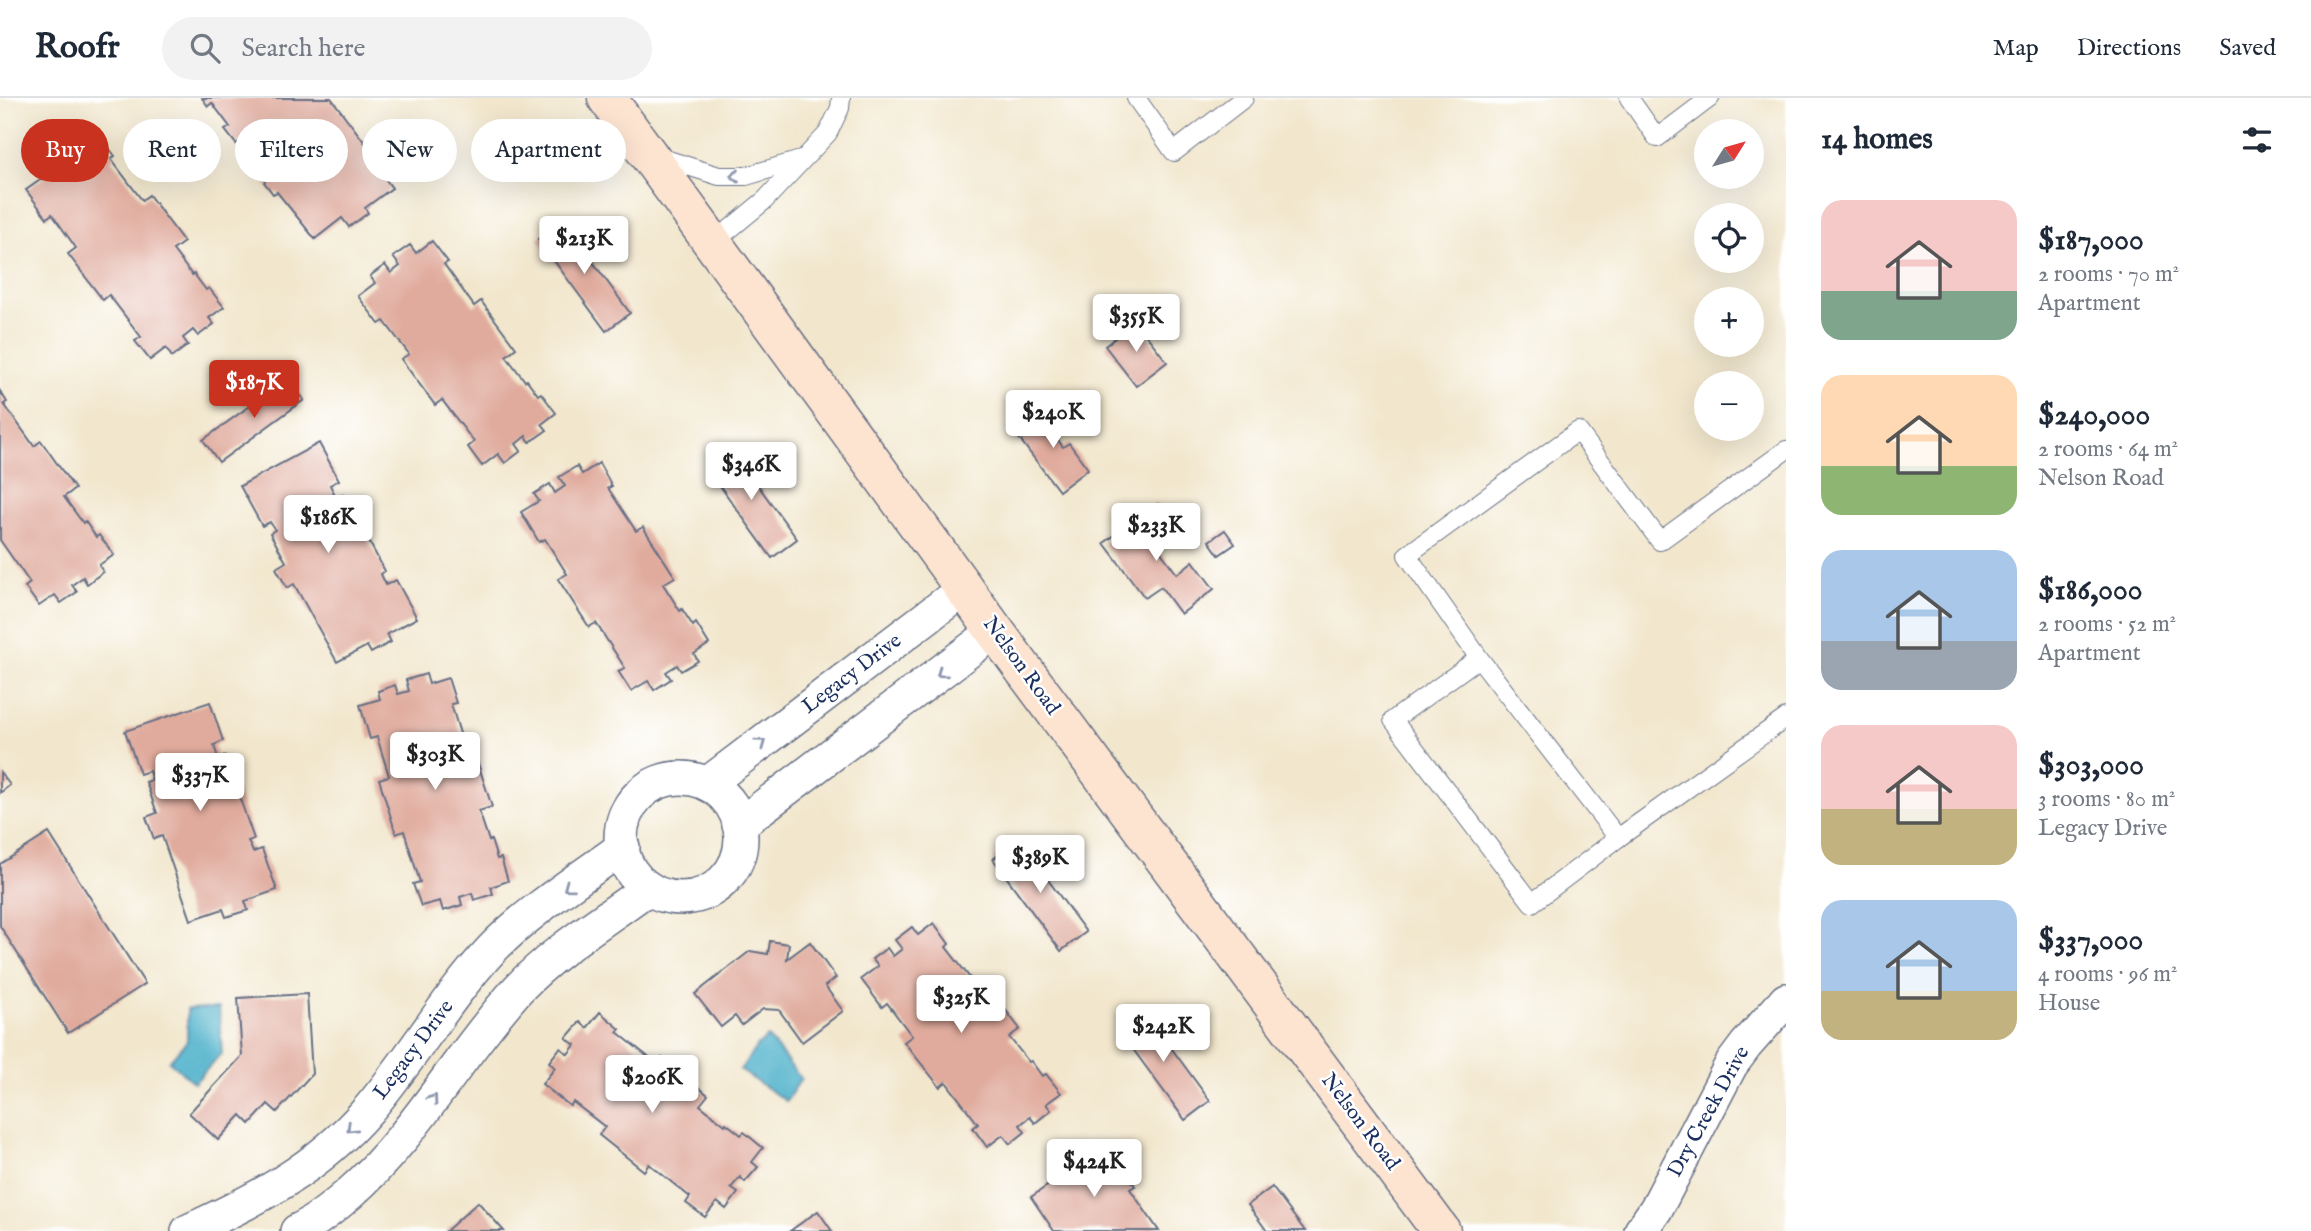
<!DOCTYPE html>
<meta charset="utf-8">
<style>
:root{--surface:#fff;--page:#f2f2f3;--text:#1f2937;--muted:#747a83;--line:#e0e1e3;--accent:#c8321e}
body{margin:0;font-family:"IM FELL English",serif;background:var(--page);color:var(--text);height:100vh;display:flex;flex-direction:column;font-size:26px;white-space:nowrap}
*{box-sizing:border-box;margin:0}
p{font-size:23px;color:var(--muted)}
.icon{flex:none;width:38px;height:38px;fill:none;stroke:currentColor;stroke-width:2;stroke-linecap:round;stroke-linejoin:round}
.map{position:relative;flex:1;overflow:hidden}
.details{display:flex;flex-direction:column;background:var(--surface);width:525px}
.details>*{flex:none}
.hud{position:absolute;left:21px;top:21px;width:665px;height:63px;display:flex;gap:14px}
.needle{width:46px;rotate:53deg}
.controls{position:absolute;left:1694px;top:21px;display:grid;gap:14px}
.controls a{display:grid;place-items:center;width:70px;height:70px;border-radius:50%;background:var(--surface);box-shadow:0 7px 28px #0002;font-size:35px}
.price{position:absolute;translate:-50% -60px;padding:0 16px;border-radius:7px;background:#fff;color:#222;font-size:23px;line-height:46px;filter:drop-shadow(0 2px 4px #0008)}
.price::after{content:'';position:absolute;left:50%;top:42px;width:21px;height:16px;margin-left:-10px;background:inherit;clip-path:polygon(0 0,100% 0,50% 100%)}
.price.selected{background:var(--accent);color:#fff}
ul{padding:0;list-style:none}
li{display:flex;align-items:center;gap:21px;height:175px;padding:0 35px}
li span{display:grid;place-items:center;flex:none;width:196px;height:140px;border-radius:21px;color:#555}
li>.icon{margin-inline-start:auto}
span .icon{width:84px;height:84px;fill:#fffc;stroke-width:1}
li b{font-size:30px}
h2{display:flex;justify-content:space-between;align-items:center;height:84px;padding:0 35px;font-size:30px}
.tag{padding:0 24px;border-radius:32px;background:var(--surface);box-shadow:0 7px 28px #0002;font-size:24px;line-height:63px}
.tag.selected{background:var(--accent);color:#fff}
header{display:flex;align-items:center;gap:42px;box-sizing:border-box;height:98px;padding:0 35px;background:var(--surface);border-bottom:2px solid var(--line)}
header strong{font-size:33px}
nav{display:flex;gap:38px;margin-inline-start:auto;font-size:24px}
.search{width:490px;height:63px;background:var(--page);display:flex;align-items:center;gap:18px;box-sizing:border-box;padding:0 24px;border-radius:38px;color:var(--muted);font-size:26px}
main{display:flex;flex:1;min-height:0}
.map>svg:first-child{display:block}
.water{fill:#4aafc9;stroke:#326f94;stroke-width:2}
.building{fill:#e0ab9d}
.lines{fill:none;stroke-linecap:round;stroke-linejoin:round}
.service-casing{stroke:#666f85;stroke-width:20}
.minor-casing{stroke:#666f85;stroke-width:36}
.secondary-casing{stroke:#666f85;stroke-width:41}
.service{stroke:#fff;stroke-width:18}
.minor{stroke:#fff;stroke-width:33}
.secondary{stroke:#fde4d1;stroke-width:38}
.oneway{stroke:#8d97ae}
.labels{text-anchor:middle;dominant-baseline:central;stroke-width:5;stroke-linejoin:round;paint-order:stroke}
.street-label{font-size:21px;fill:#1b2f5e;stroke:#fff}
</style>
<header>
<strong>Roofr</strong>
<div class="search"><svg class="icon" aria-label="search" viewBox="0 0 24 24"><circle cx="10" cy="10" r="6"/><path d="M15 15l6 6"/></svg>Search here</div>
<nav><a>Map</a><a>Directions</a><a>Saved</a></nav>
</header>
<main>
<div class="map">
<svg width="1786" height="1133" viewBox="0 0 1786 1133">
<rect width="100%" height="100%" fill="#fff"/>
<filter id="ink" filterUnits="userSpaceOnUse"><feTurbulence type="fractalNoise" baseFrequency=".0143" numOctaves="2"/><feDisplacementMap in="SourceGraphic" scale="14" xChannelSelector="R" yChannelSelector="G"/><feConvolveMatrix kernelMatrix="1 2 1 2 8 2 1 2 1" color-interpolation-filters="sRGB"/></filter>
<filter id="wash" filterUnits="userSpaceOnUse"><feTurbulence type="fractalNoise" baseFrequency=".00686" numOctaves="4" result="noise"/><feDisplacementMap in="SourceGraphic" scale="28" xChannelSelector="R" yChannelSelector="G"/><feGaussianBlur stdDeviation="1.57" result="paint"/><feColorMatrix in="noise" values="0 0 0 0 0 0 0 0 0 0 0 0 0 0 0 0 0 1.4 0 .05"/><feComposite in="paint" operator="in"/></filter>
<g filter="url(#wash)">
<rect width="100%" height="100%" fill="#f2e7cd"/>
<g class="water">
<path d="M219,910L222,955L194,985L169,963L187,943V911Z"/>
<path d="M768,939L801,981L786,1003L740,972L757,948Z"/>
</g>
<g id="blocks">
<g class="building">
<path d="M202,0H331L371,53L367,56L392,90L365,110L368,115L349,129L342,120L315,141L277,94L273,96L264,84L267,81L239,44L236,46L225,32L230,29L212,5L208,8Z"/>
<path d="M99,37L115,58L111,61L142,102L149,97L184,144L173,152L192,177L194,176L206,192L209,190L224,209L209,220L214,226L198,238L193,232L183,240L188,247L172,259L166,250L150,262L135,243L141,239L109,197L103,202L68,156L76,150L52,116L47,120L26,92L43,80L37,73L52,61L58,69L67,62L61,53L78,41L83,49Z"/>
<path d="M563,123L630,215L606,233L538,141Z"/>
<path d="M432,143L448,164L444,166L474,208L481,203L516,250L506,258L525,283L527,282L538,297L541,295L556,315L542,326L547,332L530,344L526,338L516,346L521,353L505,365L498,356L482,368L468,349L474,344L442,302L435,307L401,261L409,256L384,223L379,226L358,198L375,185L370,178L385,167L391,175L400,168L393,159L410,147L416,155Z"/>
<path d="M1136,224L1167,264L1136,288L1105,248Z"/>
<path d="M288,280L304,302L219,364L203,342Z"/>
<path d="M0,293L7,304L4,306L34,348L41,343L75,391L64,399L83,425L85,423L96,439L99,437L114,457L99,467L103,474L87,486L83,479L72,487L77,494L61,505L55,497L39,508L25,489L30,485L0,442Z"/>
<path d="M1060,308L1071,322L1053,335L1063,349L1069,345L1088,371L1059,393L1018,339Z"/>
<path d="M319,345L339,382L330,387L336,399L343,396L385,473L381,476L386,487L396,482L417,520L387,536L391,544L371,555L367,548L337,564L294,486L287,490L276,470L286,464L270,435L275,432L270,424L262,428L240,388Z"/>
<path d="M730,349L797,441L772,460L705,367Z"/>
<path d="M599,365L612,388L608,390L636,433L643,429L675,479L663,486L680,513L682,511L693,528L696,525L709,546L694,556L698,563L681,573L677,567L666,574L671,581L654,592L648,583L631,593L618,573L625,570L596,525L589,529L558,481L567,476L545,441L539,444L521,414L539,403L534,396L550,386L555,395L565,388L559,379L577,368L582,376Z"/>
<path d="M1157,406L1169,423L1149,438L1177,476L1193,463L1214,491L1181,516L1161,489L1145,500L1104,445Z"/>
<path d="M1225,432L1235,446L1219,457L1209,443Z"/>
<path d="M426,576L429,586L448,580L456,605L451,606L466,655L474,653L492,709L479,713L489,743L491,742L497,761L501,760L508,783L491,789L493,796L474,802L472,795L460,799L462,807L443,813L440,803L421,808L413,786L420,784L404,733L396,736L379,681L389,678L377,639L370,641L360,607L380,601L378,593L395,587L398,596L409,593L406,582Z"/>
<path d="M210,604L223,643L214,647L218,660L225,658L254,741L248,743L253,754L262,751L277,792L245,803L248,812L226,819L223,811L191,822L162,738L154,741L146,719L157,715L146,684L152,682L149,673L140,676L125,633Z"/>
<path d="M0,674L10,687L0,695Z"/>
<path d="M49,735L145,886L68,935L0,828V766Z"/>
<path d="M1019,742L1086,834L1061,853L993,761Z"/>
<path d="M934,825L949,846L946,849L977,889L984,884L1020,931L1009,939L1029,964L1031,963L1042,978L1046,976L1061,995L1046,1006L1051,1012L1035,1025L1030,1019L1020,1027L1025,1034L1010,1046L1003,1037L987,1049L973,1030L978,1026L946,984L940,989L904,944L912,938L887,905L882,909L861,881L878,868L872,861L887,850L893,858L902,851L895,842L912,829L918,837Z"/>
<path d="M770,843L789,846L787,861L810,844L836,880L825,888L843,913L802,944L779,912L763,911L742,927L735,918L721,929L695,896L750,853L768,856Z"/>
<path d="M307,896L312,976L277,1014L268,1006L250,1026L241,1017L218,1042L189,1015L242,958L238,900Z"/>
<path d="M1142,910L1210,1003L1185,1022L1116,928Z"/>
<path d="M600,914L620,931L617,934L657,966L662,960L708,997L700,1007L725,1027L726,1025L741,1037L744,1034L763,1050L752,1064L758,1069L745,1084L740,1079L731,1090L738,1095L726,1111L717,1104L705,1119L686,1105L690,1099L649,1066L644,1073L599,1037L605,1029L573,1004L570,1008L542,986L555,970L549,964L560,950L568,956L575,947L566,940L580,924L587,930Z"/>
<path d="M1108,1047L1135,1088L1130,1091L1159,1133H1054L1031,1099Z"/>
<path d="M1272,1089L1305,1133H1267L1248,1107Z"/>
<path d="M478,1104L504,1133H446Z"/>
<path d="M818,1113L832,1133H790Z"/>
</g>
</g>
</g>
<g filter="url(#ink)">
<use href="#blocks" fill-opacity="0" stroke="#666f85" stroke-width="2"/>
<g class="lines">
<defs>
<g id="service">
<path d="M1136,0L1174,54L1244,0"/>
<path d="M1629,0L1657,40L1710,0"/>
<path d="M656,58L719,78H746L801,62"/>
<path d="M713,145L765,102L828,35L840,10L841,0"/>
<path d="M1786,352L1660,443L1578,333L1407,457L1479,560L1618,740L1786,620"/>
<path d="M1479,560L1393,622L1532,805L1618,740"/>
</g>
<g id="minor">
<circle cx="681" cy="740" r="60"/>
<path d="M707,686L964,491"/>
<path d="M739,727L995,533"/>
<path d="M188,1133C258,1101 317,1071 368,1012C412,961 446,900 492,851C530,812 579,781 623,749"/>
<path d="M297,1133C316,1124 333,1110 349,1096C416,1037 458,957 518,891C555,852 605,822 648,790"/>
<path d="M1641,1133L1656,1111L1731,967L1746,947L1786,902"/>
</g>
<path id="secondary" d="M607,0L995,533L1441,1133"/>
</defs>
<use href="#service" class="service-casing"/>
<use href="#minor" class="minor-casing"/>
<use href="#secondary" class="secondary-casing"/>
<use href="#service" class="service"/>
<use href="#minor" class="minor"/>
<use href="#secondary" class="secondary"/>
</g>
<defs><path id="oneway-chevron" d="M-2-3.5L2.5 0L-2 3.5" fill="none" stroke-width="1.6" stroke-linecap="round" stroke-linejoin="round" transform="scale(1.75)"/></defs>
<g class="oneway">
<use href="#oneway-chevron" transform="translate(735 78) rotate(180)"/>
<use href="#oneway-chevron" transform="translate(941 575) rotate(143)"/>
<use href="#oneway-chevron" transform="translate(761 645) rotate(-37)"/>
<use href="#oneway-chevron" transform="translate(568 789) rotate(143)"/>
<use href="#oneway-chevron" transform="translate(433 1001) rotate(-54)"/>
<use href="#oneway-chevron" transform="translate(351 1030) rotate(136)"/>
</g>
</g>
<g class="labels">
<g class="street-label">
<text transform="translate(1021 568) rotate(54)">Nelson Road</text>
<text transform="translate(852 576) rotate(-37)">Legacy Drive</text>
<text transform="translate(414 952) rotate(-53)">Legacy Drive</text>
<text transform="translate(1709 1014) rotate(-61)">Dry Creek Drive</text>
<text transform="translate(1360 1024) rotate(53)">Nelson Road</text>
</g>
</g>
</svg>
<div class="controls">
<a><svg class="needle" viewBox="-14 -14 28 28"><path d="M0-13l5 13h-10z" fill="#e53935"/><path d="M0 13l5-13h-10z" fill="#747a83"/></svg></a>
<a><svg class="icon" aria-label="locate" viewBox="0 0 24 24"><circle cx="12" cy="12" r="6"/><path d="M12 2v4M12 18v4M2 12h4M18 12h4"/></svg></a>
<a>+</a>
<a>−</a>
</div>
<b class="price" style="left:584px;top:178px">$213K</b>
<b class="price" style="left:1136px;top:256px">$355K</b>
<b class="price selected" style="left:254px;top:322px">$187K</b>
<b class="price" style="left:1053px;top:352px">$240K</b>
<b class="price" style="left:751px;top:404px">$346K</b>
<b class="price" style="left:328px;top:457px">$186K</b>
<b class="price" style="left:1156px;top:465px">$233K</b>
<b class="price" style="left:435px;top:694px">$303K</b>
<b class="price" style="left:200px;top:715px">$337K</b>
<b class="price" style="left:1040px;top:797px">$389K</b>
<b class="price" style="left:961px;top:937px">$325K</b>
<b class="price" style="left:1163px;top:966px">$242K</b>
<b class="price" style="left:652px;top:1017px">$206K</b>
<b class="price" style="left:1094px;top:1101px">$424K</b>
<div class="hud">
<a class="tag selected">Buy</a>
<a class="tag">Rent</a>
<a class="tag">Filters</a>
<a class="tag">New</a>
<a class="tag">Apartment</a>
</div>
</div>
<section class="details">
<h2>14 homes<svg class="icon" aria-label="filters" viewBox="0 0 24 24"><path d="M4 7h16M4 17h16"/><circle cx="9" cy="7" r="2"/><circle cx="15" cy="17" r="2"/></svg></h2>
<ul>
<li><span style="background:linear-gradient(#f6c9c9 65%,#7fa58c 0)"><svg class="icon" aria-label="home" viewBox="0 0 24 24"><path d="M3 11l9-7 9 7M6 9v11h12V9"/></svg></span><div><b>$187,000</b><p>2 rooms · 70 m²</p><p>Apartment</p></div></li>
<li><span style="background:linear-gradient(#ffd9b3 65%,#8fb573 0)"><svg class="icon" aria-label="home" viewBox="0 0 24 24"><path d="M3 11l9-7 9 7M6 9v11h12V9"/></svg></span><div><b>$240,000</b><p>2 rooms · 64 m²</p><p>Nelson Road</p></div></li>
<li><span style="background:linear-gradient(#a9c7e8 65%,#9aa5b1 0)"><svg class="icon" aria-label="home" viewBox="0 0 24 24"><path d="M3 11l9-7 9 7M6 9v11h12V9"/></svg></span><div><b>$186,000</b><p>2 rooms · 52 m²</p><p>Apartment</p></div></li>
<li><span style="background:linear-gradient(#f6c9c9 60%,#c2b280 0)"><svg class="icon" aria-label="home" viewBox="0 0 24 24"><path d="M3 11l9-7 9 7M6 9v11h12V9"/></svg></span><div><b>$303,000</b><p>3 rooms · 80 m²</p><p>Legacy Drive</p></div></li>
<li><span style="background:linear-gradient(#a9c7e8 65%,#c2b280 0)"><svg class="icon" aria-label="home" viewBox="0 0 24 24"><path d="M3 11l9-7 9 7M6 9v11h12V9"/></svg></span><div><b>$337,000</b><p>4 rooms · 96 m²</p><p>House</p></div></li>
</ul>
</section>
</main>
